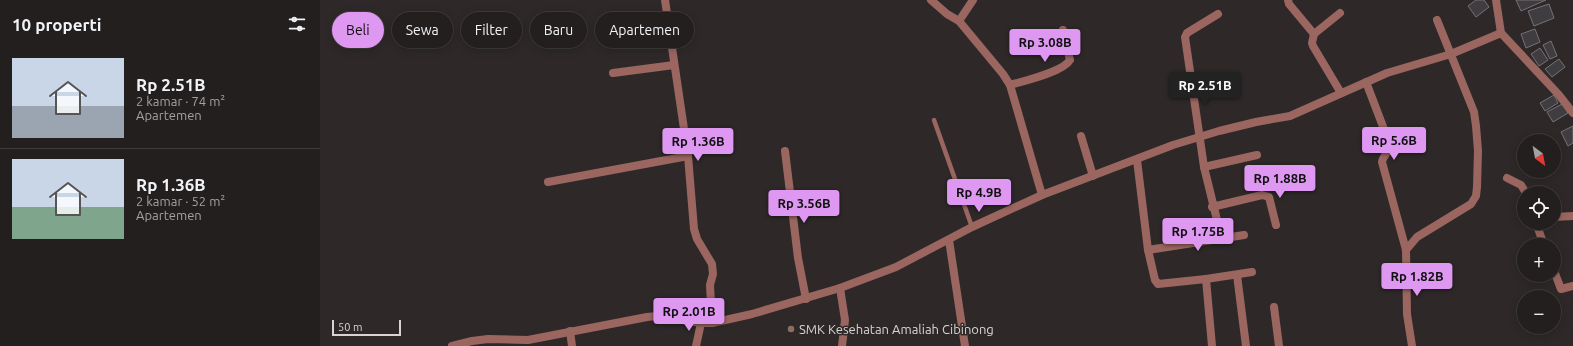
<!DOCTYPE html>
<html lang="id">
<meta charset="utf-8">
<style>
:root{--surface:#221f1e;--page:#2a2727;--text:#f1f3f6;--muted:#a2a2a4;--line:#3f3d3c;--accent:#df98f1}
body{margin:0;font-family:Ubuntu,sans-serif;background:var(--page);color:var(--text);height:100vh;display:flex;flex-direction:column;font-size:15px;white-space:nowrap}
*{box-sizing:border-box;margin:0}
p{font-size:13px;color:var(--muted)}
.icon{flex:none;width:22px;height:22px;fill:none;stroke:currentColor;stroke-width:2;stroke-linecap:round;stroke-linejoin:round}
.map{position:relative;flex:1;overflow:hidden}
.details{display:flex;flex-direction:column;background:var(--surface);width:320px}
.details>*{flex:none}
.top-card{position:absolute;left:12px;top:12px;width:380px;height:36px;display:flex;gap:8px}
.needle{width:26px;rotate:148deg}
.tools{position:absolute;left:1197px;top:134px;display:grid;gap:8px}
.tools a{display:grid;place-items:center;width:44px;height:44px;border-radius:50%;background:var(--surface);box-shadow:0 2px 10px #0003,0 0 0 1px var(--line);font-size:20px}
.scale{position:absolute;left:12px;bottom:10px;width:69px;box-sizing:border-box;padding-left:4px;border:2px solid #d7d4d3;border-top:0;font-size:11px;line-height:14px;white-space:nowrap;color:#d7d4d3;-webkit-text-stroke:3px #2e2928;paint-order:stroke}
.price{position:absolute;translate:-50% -34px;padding:0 9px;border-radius:4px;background:var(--accent);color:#111;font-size:13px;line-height:26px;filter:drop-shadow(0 1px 2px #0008)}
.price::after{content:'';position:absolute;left:50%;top:24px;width:12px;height:9px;margin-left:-6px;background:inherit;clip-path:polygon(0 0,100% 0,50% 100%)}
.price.current{background:#222;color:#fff}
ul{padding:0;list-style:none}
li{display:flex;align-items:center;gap:12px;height:100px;padding:0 12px}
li+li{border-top:1px solid var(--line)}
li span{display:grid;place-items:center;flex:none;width:112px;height:80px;border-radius:0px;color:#555}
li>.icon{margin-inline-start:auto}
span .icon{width:48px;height:48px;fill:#fffc;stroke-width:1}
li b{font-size:17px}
h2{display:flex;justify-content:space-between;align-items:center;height:48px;padding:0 12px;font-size:17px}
.chip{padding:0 14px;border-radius:18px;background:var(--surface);box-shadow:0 2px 10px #0003,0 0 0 1px var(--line);font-size:14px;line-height:36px}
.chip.current{background:var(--accent);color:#111}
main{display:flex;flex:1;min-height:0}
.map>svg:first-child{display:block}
.building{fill:#403d41;stroke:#757276}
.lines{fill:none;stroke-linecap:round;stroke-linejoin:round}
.service{stroke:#9c6660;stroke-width:4.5}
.minor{stroke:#9c6660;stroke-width:8}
.tertiary{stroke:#9c6660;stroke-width:8}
.education-dot{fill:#8d6e63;stroke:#2e2928;stroke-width:1.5}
.labels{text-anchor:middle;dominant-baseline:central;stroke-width:3;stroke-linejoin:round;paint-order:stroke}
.poi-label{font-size:13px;fill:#d7d4d3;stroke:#2e2928;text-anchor:start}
</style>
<main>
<section class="details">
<h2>10 properti<svg class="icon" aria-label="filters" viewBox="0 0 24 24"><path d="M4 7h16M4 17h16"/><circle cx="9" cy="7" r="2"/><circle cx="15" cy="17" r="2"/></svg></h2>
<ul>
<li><span style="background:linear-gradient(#c9d6e8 60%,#9aa5b1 0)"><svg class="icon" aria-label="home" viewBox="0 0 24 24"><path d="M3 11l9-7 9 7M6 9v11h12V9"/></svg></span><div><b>Rp 2.51B</b><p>2 kamar · 74 m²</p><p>Apartemen</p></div></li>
<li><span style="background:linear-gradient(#c9d6e8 60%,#7fa58c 0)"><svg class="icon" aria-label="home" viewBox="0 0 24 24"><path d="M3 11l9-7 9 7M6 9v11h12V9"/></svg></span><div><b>Rp 1.36B</b><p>2 kamar · 52 m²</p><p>Apartemen</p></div></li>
</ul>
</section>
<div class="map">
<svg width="1253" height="346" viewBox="0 0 1253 346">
<rect width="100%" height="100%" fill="#2e2928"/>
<g class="building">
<path d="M1156,0H1164L1169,7L1156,17L1148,6Z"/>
<path d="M1196,0H1226L1201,11Z"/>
<path d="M1229,4L1234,18L1214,26L1208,11Z"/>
<path d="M1215,29L1220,42L1206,48L1201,34Z"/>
<path d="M1231,41L1237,56L1230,59L1223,45Z"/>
<path d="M1220,48L1228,60L1219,66L1211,54Z"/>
<path d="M1239,59L1245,67L1232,77L1225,69Z"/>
<path d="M1234,95L1238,103L1225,111L1220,103Z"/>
<path d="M1242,104L1248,113L1233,122L1227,112Z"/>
<path d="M1253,126V143L1248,146L1241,132Z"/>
</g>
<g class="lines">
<path class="service" d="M614,120L652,227"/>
<g class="minor">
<path d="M345,0L368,156L374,229L377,239L392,264L393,274L390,285L392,323"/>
<path d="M611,0L627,14L639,21L683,74L690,85L722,195"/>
<path d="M968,0L969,4L994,34L992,43L993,46L1021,93"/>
<path d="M898,14L867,33L865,37L884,167L899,228"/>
<path d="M639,21L653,0"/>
<path d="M994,34L1020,13"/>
<path d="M293,73L354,65"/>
<path d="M1046,82L1070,145C1070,152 1063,155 1062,162L1086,250L1087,314L1092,346"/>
<path d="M690,85C704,81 743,72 750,60L743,30"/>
<path d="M761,136L773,176"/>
<path d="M465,151L478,258L486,299"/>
<path d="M817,160L828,250L835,280L838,284L886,279L892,346"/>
<path d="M884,167L937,155"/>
<path d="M1187,178L1201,185L1206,193"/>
<path d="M228,182L368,156"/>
<path d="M892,207L942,195L949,197L956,225"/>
<path d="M1234,217L1253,216"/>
<path d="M1216,223L1224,245"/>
<path d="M629,240L645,346"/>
<path d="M828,250L924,235"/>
<path d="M1086,250L1097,237L1151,204L1156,196L1157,187L1158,151L1156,126L1154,112L1117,20"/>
<path d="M1234,271L1241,289L1253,286"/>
<path d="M917,275L926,346"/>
<path d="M886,279L932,272"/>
<path d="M520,288L525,320L522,346"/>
<path d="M954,307L959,346"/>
<path d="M250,331L252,346"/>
<path d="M132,346L152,341L168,339L208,340L327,317L337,316L381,323H392L432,314L520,288L576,267L652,227L722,195L853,145L899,131L936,122L970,116L1067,73L1131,54L1181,33"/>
<path d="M376,346L381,323"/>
</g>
<path class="tertiary" d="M1176,0L1181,33L1239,95L1253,113"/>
</g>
<circle class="education-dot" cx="471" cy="329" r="4"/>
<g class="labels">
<g class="poi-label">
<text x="479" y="329">SMK Kesehatan Amaliah Cibinong</text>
</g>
</g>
</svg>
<div class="tools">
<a><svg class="needle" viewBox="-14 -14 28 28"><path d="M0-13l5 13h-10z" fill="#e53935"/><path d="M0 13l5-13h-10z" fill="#a2a2a4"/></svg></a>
<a><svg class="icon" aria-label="locate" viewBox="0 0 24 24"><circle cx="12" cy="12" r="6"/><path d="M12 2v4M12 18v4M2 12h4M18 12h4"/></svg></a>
<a>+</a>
<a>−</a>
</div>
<div class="scale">50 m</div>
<b class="price" style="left:725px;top:63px">Rp 3.08B</b>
<b class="price current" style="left:885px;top:106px">Rp 2.51B</b>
<b class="price" style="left:1074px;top:161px">Rp 5.6B</b>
<b class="price" style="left:378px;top:162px">Rp 1.36B</b>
<b class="price" style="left:960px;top:199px">Rp 1.88B</b>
<b class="price" style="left:659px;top:213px">Rp 4.9B</b>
<b class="price" style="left:484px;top:224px">Rp 3.56B</b>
<b class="price" style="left:878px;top:252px">Rp 1.75B</b>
<b class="price" style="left:1097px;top:297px">Rp 1.82B</b>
<b class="price" style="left:369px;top:332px">Rp 2.01B</b>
<div class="top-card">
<a class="chip current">Beli</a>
<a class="chip">Sewa</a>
<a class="chip">Filter</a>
<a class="chip">Baru</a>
<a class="chip">Apartemen</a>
</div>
</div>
</main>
